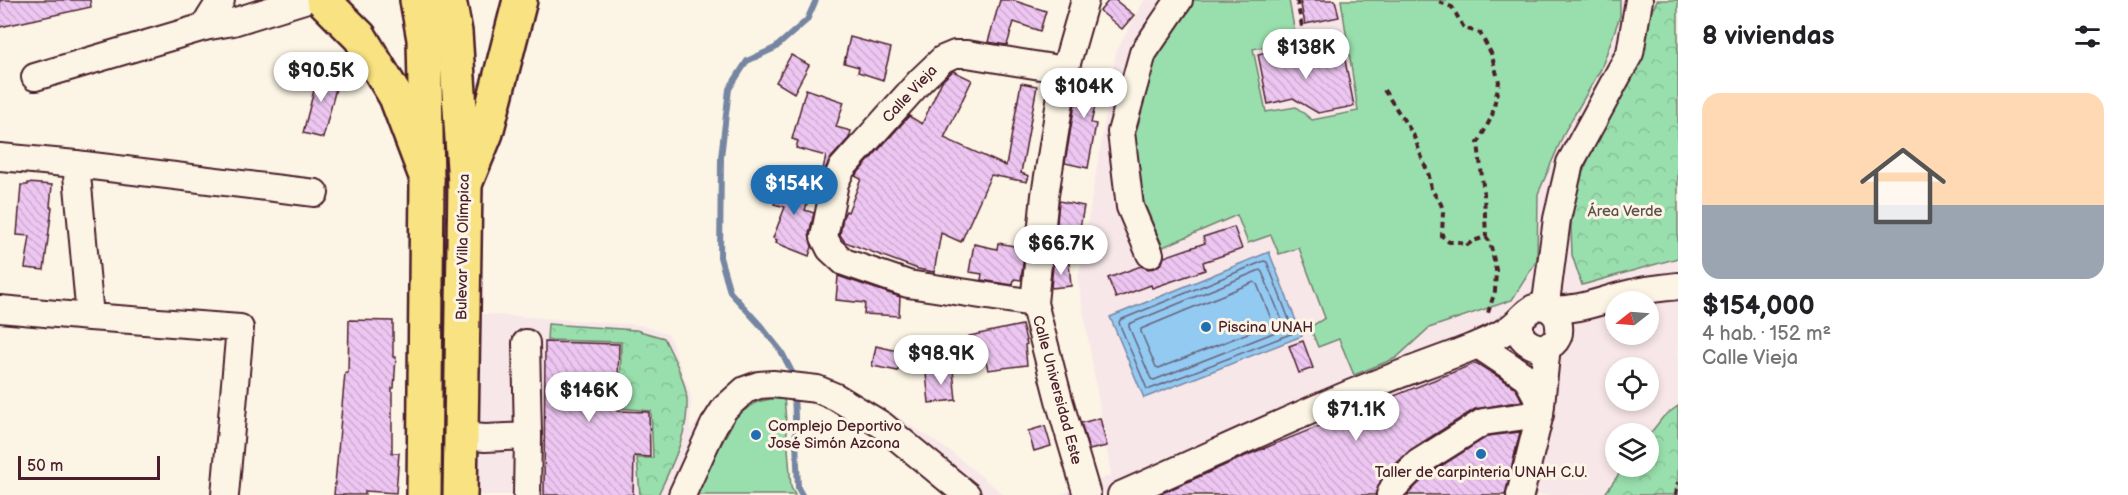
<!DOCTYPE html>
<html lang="es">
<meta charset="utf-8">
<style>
:root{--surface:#fff;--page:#f6f6f6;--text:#202124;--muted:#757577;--line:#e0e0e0;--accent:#1f6fb2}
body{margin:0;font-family:"Balsamiq Sans",sans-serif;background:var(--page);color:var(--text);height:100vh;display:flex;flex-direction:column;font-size:22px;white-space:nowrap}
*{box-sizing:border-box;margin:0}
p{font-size:20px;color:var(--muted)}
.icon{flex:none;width:33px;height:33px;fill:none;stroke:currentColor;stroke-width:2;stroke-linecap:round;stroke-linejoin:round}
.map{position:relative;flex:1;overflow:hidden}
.drawer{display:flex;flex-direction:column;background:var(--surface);width:450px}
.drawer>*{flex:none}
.needle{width:39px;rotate:253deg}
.fabs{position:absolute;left:1605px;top:291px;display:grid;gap:12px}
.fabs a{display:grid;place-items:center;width:54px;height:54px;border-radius:50%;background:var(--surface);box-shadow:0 3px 9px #0003;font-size:30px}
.scale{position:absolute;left:18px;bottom:15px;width:142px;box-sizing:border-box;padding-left:6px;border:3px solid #4a1f2b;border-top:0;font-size:16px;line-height:21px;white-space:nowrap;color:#4a1f2b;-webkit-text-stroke:4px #fcf5e5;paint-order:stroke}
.price{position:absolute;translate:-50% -51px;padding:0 14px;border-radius:21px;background:#fff;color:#222;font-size:20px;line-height:39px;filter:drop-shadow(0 2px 3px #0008)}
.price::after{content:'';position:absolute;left:50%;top:36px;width:18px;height:14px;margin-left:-9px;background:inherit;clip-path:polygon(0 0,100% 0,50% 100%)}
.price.current{background:var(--accent);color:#fff}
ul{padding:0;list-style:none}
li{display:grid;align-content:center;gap:12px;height:318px;padding:0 24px}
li+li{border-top:2px solid var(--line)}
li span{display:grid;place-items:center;height:186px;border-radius:18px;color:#555}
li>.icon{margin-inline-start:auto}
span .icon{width:108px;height:108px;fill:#fffc;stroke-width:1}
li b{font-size:26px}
h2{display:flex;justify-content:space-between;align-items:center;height:72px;padding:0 24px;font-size:26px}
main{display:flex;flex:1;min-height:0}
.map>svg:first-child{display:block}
.built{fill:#f8e7e9;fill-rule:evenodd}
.green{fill:#99dfad;stroke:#727f6c;stroke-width:1.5}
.forest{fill:url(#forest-crowns);stroke:#727f6c;stroke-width:1.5}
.water{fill:#93caf2;stroke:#7686a2;stroke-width:1.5}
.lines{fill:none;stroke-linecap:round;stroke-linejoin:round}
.shore{stroke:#67637b;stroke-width:1.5}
.stream{stroke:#7686a2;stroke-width:6}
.building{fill:url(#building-back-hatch);stroke:#4a1f2b;stroke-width:1.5}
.minor-casing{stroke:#4a1f2b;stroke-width:30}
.major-casing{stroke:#4a1f2b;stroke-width:38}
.highway-casing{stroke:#4a1f2b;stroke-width:38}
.path{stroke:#4a1f2b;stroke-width:4;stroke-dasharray:6 4.5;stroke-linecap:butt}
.minor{stroke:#fcf5e5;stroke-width:26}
.major{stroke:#f8e281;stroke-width:33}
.highway{stroke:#f8e281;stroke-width:33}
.poi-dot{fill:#1f6fb2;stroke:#fcf5e5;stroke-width:2}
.labels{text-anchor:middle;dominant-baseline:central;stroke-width:6;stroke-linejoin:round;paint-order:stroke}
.street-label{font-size:15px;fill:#4a1f2b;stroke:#fcf5e5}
.park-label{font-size:15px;fill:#5e4f4c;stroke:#fcf5e5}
.poi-label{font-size:15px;fill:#4a1f2b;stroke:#fcf5e5;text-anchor:start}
</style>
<main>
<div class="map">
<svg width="1678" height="495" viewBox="0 0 1678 495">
<defs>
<pattern id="forest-crowns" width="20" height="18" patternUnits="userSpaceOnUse" patternTransform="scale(1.5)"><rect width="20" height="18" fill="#99dfad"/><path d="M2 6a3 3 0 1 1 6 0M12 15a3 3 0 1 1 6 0" fill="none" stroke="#85bf95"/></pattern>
<pattern id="building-back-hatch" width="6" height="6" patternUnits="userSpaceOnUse" patternTransform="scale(1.5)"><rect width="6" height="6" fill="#edc7f1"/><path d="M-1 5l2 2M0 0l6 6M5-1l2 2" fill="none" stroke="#cdaacf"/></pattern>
</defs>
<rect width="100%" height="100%" fill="#fcf5e5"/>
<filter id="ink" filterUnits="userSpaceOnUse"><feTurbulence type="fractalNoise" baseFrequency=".0167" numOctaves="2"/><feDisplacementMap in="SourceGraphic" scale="12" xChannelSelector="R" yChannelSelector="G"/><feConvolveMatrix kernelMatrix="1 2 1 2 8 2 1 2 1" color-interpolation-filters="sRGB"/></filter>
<g filter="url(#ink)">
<g class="built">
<path d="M1144,0H1678V495H1059L1111,475L1078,280L1116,52ZM1616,302H1648V334H1616ZM1616,368H1648V400H1616ZM1616,434H1648V466H1616Z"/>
<path d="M472,313L641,325L669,335L691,395L690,430L736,382L748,373L763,372L806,377L849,389L897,416L954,454L1004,495H949L863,428L817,401L782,393L756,399L735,415L715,454L691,495H471Z"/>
</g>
<g class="green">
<path d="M1188,0H1289L1296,39L1253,49L1266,112L1296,107L1312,120L1358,111L1341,0H1620V16L1601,69L1565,131L1538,194L1537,260L1512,300L1429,328L1396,358L1354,375L1339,339L1318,347L1310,327L1325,318L1299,248L1279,254L1271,235L1248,243L1237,215L1163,247C1152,221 1135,187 1132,159C1132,152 1134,143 1134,136C1139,87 1159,40 1188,0Z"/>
<path d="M784,396L791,487L795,495H694L737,415L757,402Z"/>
</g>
<g class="forest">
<path d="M1657,0H1678V258L1582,285L1572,255L1570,202Z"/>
<path d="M548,324L636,330L664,338C673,356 685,379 687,399C689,432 672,465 658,495H640L637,458H653L651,411L620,408L621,342L547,340Z"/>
<path d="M1678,406V495H1604L1624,467L1648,466L1649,435L1663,417Z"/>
</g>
<path class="water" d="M1269,252L1302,336L1144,398L1110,317Z"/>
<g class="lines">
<g class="shore">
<path d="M1264,261L1267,262L1293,330V333L1150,389H1147L1119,323L1120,320Z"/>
<path d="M1260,270L1262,272L1284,325L1283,329L1154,380L1151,379L1129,327V324Z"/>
<path d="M1254,282L1257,284L1272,321L1271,324L1159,368L1156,367L1141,332V329Z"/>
</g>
<g class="stream">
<path d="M794,379L793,374L781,351L761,326L730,292L720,257L721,157L729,89L747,61L775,48L807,20L816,0"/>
<path d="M794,393L798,488L802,495"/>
</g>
</g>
<g class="building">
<path d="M0,0H90L91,7L0,27Z"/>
<path d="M1000,0H1012L1046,11L1040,31L1014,22L1007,45L988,42Z"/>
<path d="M1109,0H1115L1134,15L1122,29L1100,11Z"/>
<path d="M1300,0H1335L1339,17L1305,24Z"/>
<path d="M850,37L891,48L883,80L858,72L859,67L844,63Z"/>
<path d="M1291,46L1317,61L1344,55L1354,106L1318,113L1293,98L1268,104L1258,54Z"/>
<path d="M791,55L809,65L794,93L776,82Z"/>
<path d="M320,67L340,73L323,138L303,133Z"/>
<path d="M1081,68L1103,73L1091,123L1096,124L1088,168L1065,163Z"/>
<path d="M953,71L972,80L944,138L1006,166L1021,83L1037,86L1021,173L1029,176L1027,182L991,175L961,242L941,233L934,272L918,269L845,242L840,235L843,217L846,211L848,212L861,179L855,176L909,116L922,124L942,81Z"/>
<path d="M806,89L844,102L836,127L851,131L849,138L831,158L825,169H823L826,156L796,148L798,141L792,139Z"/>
<path d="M781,178L813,186L805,210L814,213L809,234L812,247L809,256L776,243L777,240L773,238L785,207L774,204Z"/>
<path d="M28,183L52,185L50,207H52L44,270L25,268L30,236L17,235L21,185H28Z"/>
<path d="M1059,201L1084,206L1078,239L1056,234Z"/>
<path d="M1234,227L1242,249L1203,262L1205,270L1152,288L1151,285L1116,298L1108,278L1141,266L1148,269L1155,268L1162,263L1164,257L1205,243L1203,237Z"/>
<path d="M998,243L1025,248L1021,280L1014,279L1013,285L981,280L982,274L969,272L974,244L997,249Z"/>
<path d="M1069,263L1071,286L1051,288L1053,265Z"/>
<path d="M838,276L900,297L899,316L864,314L865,303L836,300Z"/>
<path d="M349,320L393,321V357H396L394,388H392V453H399L396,493L365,491V495H334L345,373H348Z"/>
<path d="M1022,325L1027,344L1025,345L1027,365L988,370L984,353L973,356L969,336Z"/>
<path d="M1303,341L1313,368L1299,373L1289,346Z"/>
<path d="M545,342L619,344L617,411L649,412L650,457L634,456L633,495H544Z"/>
<path d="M876,346L902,352L898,371L872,366Z"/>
<path d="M1476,363L1515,387L1522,401L1475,409L1410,450L1382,478L1375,495H1158L1250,454Z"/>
<path d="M953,370L956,400L929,403L926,373Z"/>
<path d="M1100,418L1107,446L1089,450L1081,423Z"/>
<path d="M1045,426L1051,446L1034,451L1028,431Z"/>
<path d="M1520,432L1505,495H1407L1427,475L1488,436Z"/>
</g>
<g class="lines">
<defs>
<g id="minor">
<path d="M221,0L204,27L233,22L304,0"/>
<path d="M1085,0L1065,70L1045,195L1034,303L1059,400L1087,495"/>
<path d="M1639,0L1630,53L1570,163L1557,219L1546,302L1549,309C1578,312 1604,299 1632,293C1647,289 1663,288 1678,286"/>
<path d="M35,77L204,27"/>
<path d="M0,157L76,164L90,317L240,328L225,495"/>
<path d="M76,164L315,193"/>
<path d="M1150,254L1130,207L1121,132L1143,53L1179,0"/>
<path d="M1034,303L908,284L844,262L830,249L824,237L835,183L842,168L921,80L943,59L955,54H967L1065,70"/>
<path d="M0,309L90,317"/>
<path d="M1478,345L1526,377L1541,404"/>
<path d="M460,436L485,438L528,436L526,343"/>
<path d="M527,495L528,436"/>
<path d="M682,495L714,425L725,408L745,390L759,385L773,384L817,389L836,397L882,425L967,495"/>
<path d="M1121,495C1192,464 1262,431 1333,401C1376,382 1421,367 1465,350C1480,344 1496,338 1510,328C1523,320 1532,298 1551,310C1556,314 1559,320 1559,326C1562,351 1531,354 1520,334V320"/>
<path d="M1390,495L1393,488L1418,463L1483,422L1540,414"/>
<path d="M1520,495L1540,414L1547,346"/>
</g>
<g id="major">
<path d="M417,0L424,39L427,179L424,495"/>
<path d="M449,0L455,32L465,184L460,495"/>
</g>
<g id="highway">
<path d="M323,0L360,37L396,97L427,179"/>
<path d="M465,184L486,133L520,0"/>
</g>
</defs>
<use href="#minor" class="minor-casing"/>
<use href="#major" class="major-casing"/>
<use href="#highway" class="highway-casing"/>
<g class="path">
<path d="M1297,0L1307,53"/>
<path d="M1439,2L1452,7L1464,28L1480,33L1491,53L1499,82L1492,116L1478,143L1484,194L1486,237"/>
<path d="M1384,90L1413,134L1429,176L1431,189L1441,204L1443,211L1442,236L1449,242H1459L1466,246L1473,241L1486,237L1490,242L1496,270L1495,291L1487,316"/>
<path d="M1676,495L1678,482"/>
</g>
<use href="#minor" class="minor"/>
<use href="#major" class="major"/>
<use href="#highway" class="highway"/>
</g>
</g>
<g class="poi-dot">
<circle cx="1206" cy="327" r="6"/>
<circle cx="756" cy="435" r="6"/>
<circle cx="1481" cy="454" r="6"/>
</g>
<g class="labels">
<g class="street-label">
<text transform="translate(910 94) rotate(-47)">Calle Vieja</text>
<text transform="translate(463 247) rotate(-89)">Bulevar Villa Olímpica</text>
<text transform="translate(1057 390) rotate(75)">Calle Universidad Este</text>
</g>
<g class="park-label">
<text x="1625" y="211">Área Verde</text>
</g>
<g class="poi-label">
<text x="1218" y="327">Piscina UNAH</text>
<text x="768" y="426">Complejo Deportivo<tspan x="768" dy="17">José Simón Azcona</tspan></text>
<text x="1481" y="472" text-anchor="middle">Taller de carpinteria UNAH C.U.</text>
</g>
</g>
</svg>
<div class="fabs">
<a><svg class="needle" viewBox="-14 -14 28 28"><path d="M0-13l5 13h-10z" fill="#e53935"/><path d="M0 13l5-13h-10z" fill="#757577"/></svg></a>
<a><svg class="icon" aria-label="locate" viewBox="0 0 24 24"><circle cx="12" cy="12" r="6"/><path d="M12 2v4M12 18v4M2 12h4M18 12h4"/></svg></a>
<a><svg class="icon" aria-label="layers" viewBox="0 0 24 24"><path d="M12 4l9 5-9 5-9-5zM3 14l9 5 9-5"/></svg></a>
</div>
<div class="scale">50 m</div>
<b class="price" style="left:1306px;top:80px">$138K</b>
<b class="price" style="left:321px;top:103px">$90.5K</b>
<b class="price" style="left:1084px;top:119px">$104K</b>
<b class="price current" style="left:794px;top:216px">$154K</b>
<b class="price" style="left:1061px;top:276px">$66.7K</b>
<b class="price" style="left:941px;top:386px">$98.9K</b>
<b class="price" style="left:589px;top:423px">$146K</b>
<b class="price" style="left:1356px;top:442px">$71.1K</b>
</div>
<section class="drawer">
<h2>8 viviendas<svg class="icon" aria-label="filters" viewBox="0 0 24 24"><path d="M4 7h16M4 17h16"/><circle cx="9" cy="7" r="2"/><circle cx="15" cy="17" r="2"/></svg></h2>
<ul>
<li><span style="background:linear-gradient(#ffd9b3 60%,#9aa5b1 0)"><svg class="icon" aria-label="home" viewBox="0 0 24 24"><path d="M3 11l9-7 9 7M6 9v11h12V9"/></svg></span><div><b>$154,000</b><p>4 hab. · 152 m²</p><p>Calle Vieja</p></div></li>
</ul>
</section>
</main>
